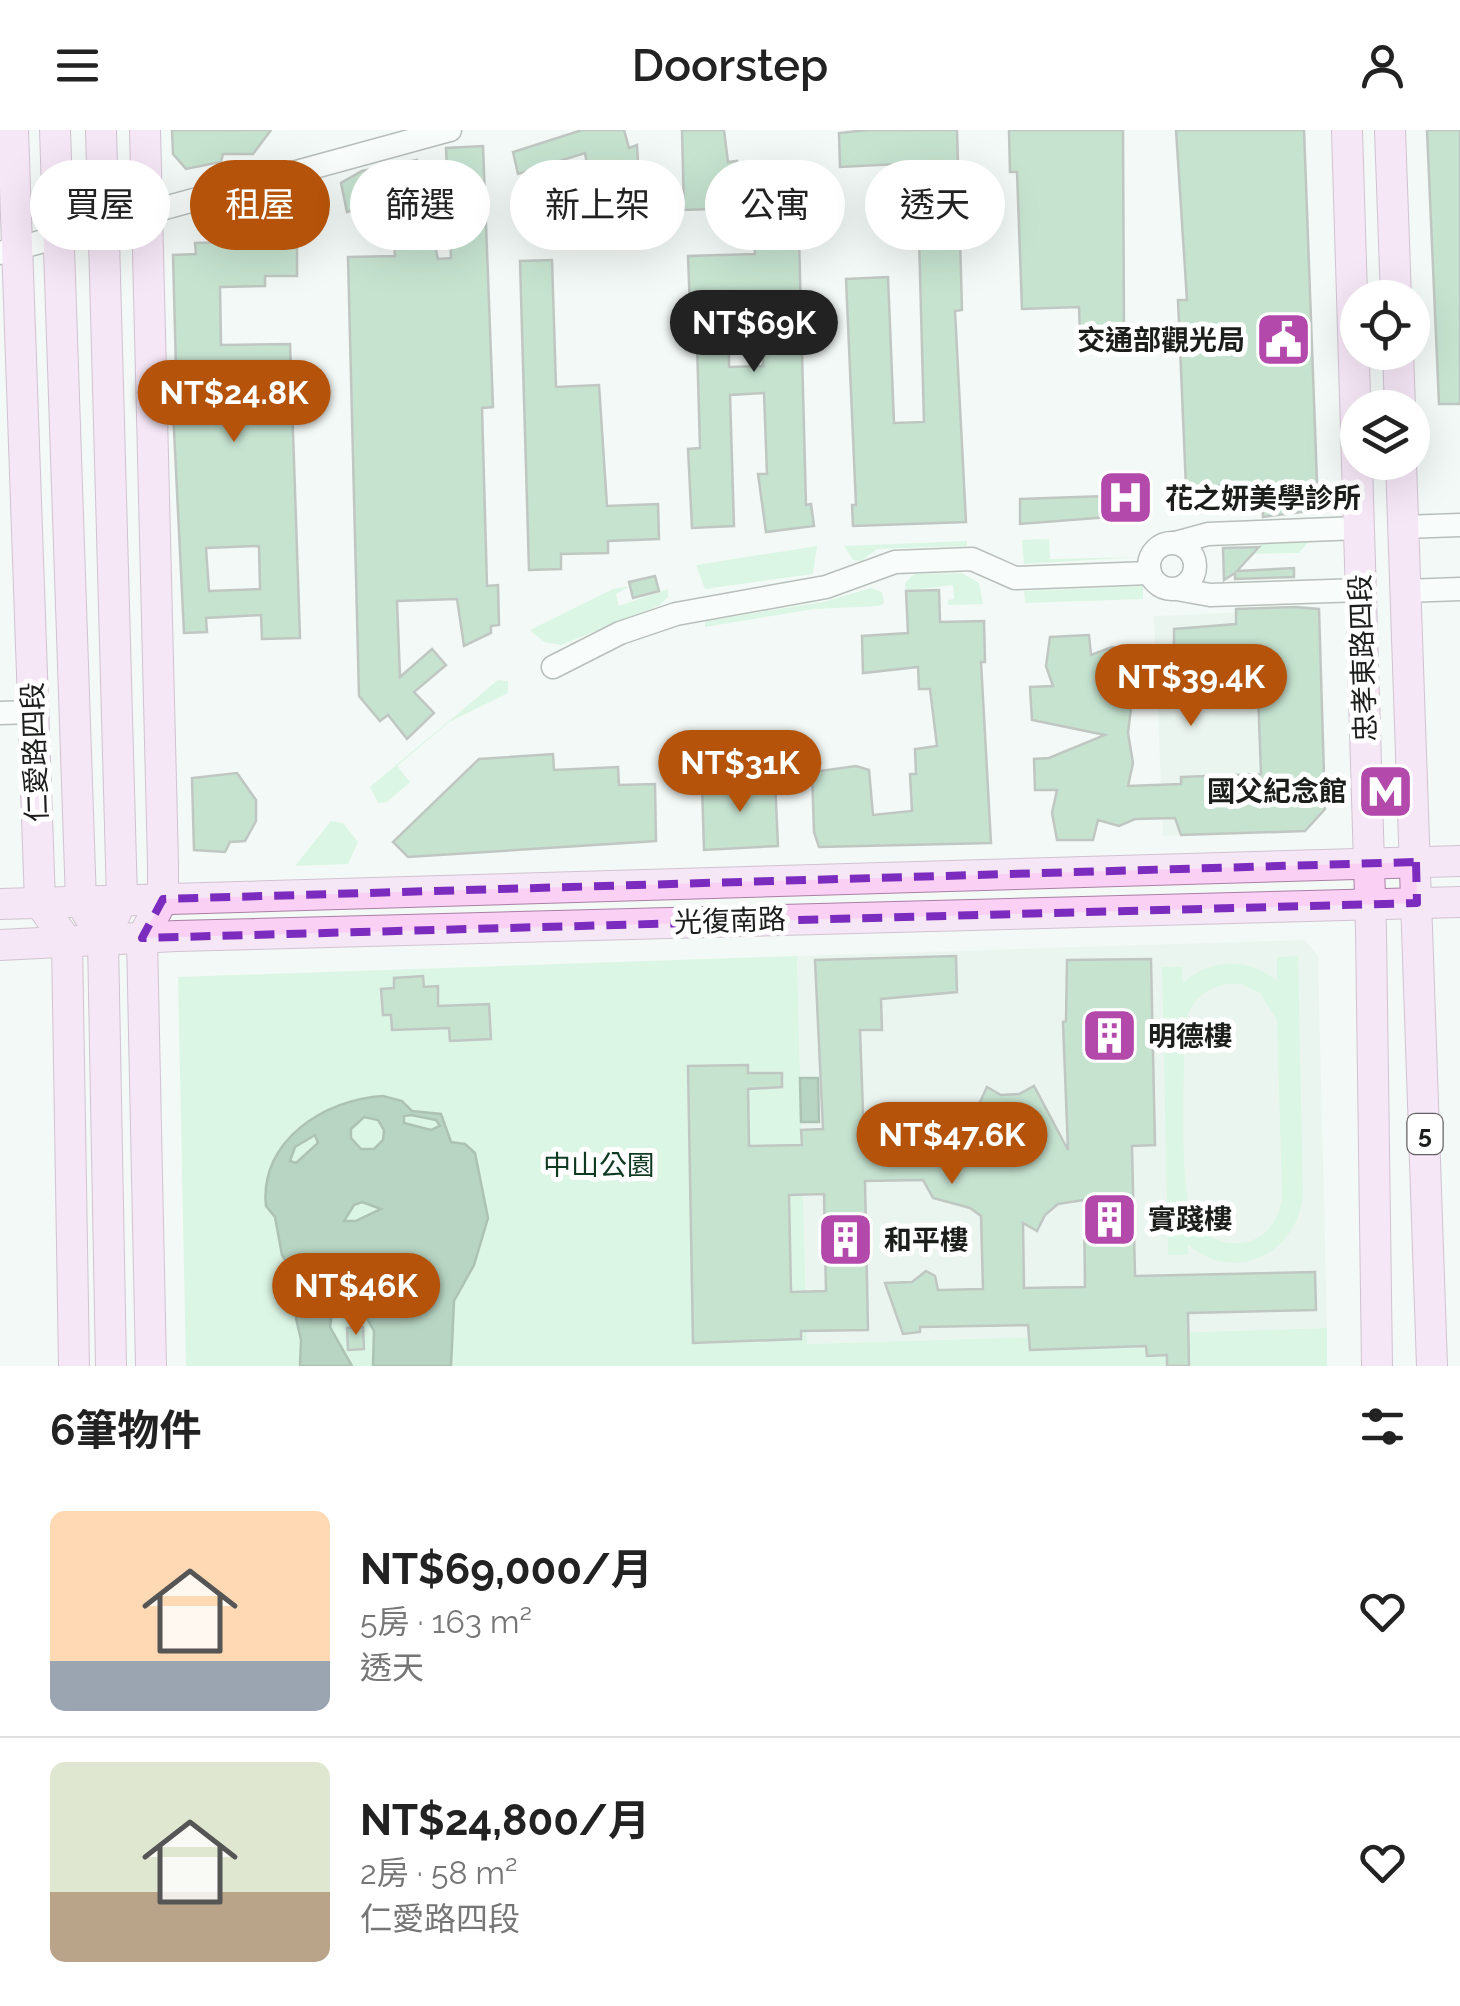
<!DOCTYPE html>
<html lang="zh-TW">
<meta charset="utf-8">
<style>
:root{--surface:#fff;--page:#f2f2f2;--text:#222;--muted:#767676;--line:#e0e0e0;--accent:#b45309}
body{margin:0;font-family:Raleway,"Noto Sans TC",sans-serif;background:var(--page);color:var(--text);height:100vh;display:flex;flex-direction:column;font-size:38px;white-space:nowrap}
*{box-sizing:border-box;margin:0}
p{font-size:32px;color:var(--muted)}
.icon{flex:none;width:55px;height:55px;fill:none;stroke:currentColor;stroke-width:2;stroke-linecap:round;stroke-linejoin:round}
.map{position:relative;height:1236px;overflow:hidden}
.sheet{display:flex;flex-direction:column;background:var(--surface);flex:1}
.sheet>*{flex:none}
.hud{position:absolute;left:30px;top:30px;width:1400px;height:90px;display:flex;gap:20px}
.fabs{position:absolute;left:1340px;top:150px;display:grid;gap:20px}
.fabs a{display:grid;place-items:center;width:90px;height:90px;border-radius:50%;background:var(--surface);box-shadow:0 10px 40px #0002;font-size:50px}
.price{position:absolute;translate:-50% -85px;padding:0 22px;border-radius:35px;background:var(--accent);color:#fff;font-size:32px;line-height:65px;filter:drop-shadow(0 2px 5px #0008)}
.price::after{content:'';position:absolute;left:50%;top:60px;width:30px;height:22px;margin-left:-15px;background:inherit;clip-path:polygon(0 0,100% 0,50% 100%)}
.price.current{background:#222;color:#fff}
ul{padding:0;list-style:none}
li{display:flex;align-items:center;gap:30px;height:250px;padding:0 50px}
li+li{border-top:2px solid var(--line)}
li span{display:grid;place-items:center;flex:none;width:280px;height:200px;border-radius:15px;color:#555}
li>.icon{margin-inline-start:auto}
span .icon{width:120px;height:120px;fill:#fffc;stroke-width:1}
li b{font-size:42px}
h2{display:flex;justify-content:space-between;align-items:center;height:120px;padding:0 50px;font-size:42px}
.tag{padding:0 35px;border-radius:45px;background:var(--surface);box-shadow:0 10px 40px #0002;font-size:35px;line-height:90px}
.tag.current{background:var(--accent);color:#fff}
header{display:flex;justify-content:space-between;align-items:center;height:130px;padding:0 50px;background:var(--surface);font-size:45px;font-weight:600}
.map>svg:first-child{display:block}
.built{fill:#e3f0e6}
.green{fill:#c0f1d0;fill-rule:evenodd}
.water{fill:#72a885;stroke:#587f66;stroke-width:2.5;fill-rule:evenodd}
.building{fill:#90c7a2;stroke:#848a86;stroke-width:2.5;fill-rule:evenodd}
.lines{fill:none;stroke-linecap:round;stroke-linejoin:round}
.minor-casing{stroke:#727874;stroke-width:25}
.major-casing{stroke:#aa7fa5;stroke-width:32}
.minor{stroke:#fff;stroke-width:22}
.major{stroke:#fad1f5;stroke-width:30}
.marked{fill:none;stroke:#7b2cbf;stroke-width:8;stroke-dasharray:20 12;stroke-linejoin:round}
.labels{text-anchor:middle;dominant-baseline:central;stroke-width:10;stroke-linejoin:round;paint-order:stroke}
.shield{fill:#fff;stroke:#606260;stroke-width:2.5}
.shield-label{font-size:25px;font-weight:bold;fill:#1c1e1c}
.poi-label{font-size:28px;font-weight:bold;fill:#1c1e1c;stroke:#fff;text-anchor:start}
.street-label{font-size:28px;fill:#1c1e1c;stroke:#fff}
.park-label{font-size:28px;fill:#103b23;stroke:#fff}
</style>
<header><svg class="icon" aria-label="menu" viewBox="0 0 24 24"><path d="M4 6h16M4 12h16M4 18h16"/></svg>Doorstep<svg class="icon" aria-label="person" viewBox="0 0 24 24"><circle cx="12" cy="8" r="4"/><path d="M4 21q1-7 8-7t8 7"/></svg></header>
<div class="map">
<svg width="1460" height="1236" viewBox="0 0 1460 1236">
<rect width="100%" height="100%" fill="#f3f9f5"/>
<g class="built">
<path d="M1319,479L1325,679L1305,701L1163,706L1154,486Z"/>
<path d="M1305,810L1318,826L1327,1198L807,1214L797,826Z"/>
</g>
<g class="green">
<path d="M1049,409L1050,429L1139,427L1024,434L1022,410Z"/>
<path d="M1310,410L1299,423L1252,424L1263,412Z"/>
<path d="M967,411V416L877,419L861,431L853,430L844,416Z"/>
<path d="M817,416L813,444L705,459L696,435Z"/>
<path d="M962,443L979,453L983,474L948,475V470L954,469L953,455L906,461L905,453L914,444Z"/>
<path d="M630,456L616,464L619,476L668,459V467L660,475L561,515L544,512L530,500L613,459Z"/>
<path d="M1143,456V469L1025,473L1024,461Z"/>
<path d="M871,458L882,462L884,473L879,476L814,479L705,497V491L823,472Z"/>
<path d="M498,550L508,551V563L449,592L397,636L410,652L387,672L378,673L370,657Z"/>
<path d="M331,691L343,693L358,712L348,734L295,736Z"/>
<path d="M797,826L807,1214L1327,1198V1236H186L178,847Z"/>
<path d="M1298,826L1303,1064C1298,1123 1236,1155 1188,1115V1125H1168L1162,837H1182L1183,853C1211,828 1248,827 1277,851V827ZM1241,854L1260,863L1277,890L1282,1064C1281,1083 1273,1100 1255,1109C1230,1121 1200,1107 1191,1082C1179,1049 1185,943 1184,902C1187,870 1209,852 1241,854Z"/>
</g>
<g class="water">
<path d="M800,948H818L819,992H801Z"/>
<path d="M383,966L402,971L412,981L441,984L451,1012L465,1014L475,1023L488,1088L474,1135L454,1171L451,1236H373L374,1201L365,1185L339,1176L332,1182L330,1197L352,1236H300L301,1210L295,1184L300,1154L282,1125L275,1087L266,1076C259,1010 326,969 383,966ZM411,985L436,990L440,996L431,1000L404,993V986ZM364,987L378,990L384,1000L383,1010L374,1019H361L351,1008V999ZM315,1005L318,1013L296,1033L290,1031L295,1017ZM362,1072L381,1079L356,1091H344L354,1075Z"/>
</g>
<g class="building">
<path d="M172,0H271L253,24H223L221,32L186,39L173,24Z"/>
<path d="M582,0H624L629,18L637,15L641,85L598,96L585,23L518,44L513,22Z"/>
<path d="M682,0H724L728,32L737,31L739,78L684,80Z"/>
<path d="M868,0H957L962,180L955,181L966,392L853,396L852,375H856L846,149L888,147L894,293L924,292L917,33L840,37L839,3Z"/>
<path d="M1009,0H1123L1124,203L1080,205L1079,177L1022,179L1017,42H1010Z"/>
<path d="M1176,0H1304L1318,380L1263,387L1262,362L1255,363V354L1186,357L1178,170H1187Z"/>
<path d="M1427,0H1460V274H1439Z"/>
<path d="M483,16L493,277L482,278L487,456L498,455L499,495L491,496V503L464,516L457,469L397,471L400,547L432,519L446,535L414,562L434,583L407,609L388,585L380,591L359,566L348,127L395,126L394,112L434,110L438,129L451,128L446,18Z"/>
<path d="M417,30L422,57L347,82L341,53L362,41Z"/>
<path d="M798,70L806,375L811,374L814,396L766,402L758,344H767L764,263L730,265L734,396L692,398L688,319L700,318L697,213L729,212V237L763,236L761,169L726,171V177L690,179L688,126L755,124L752,72Z"/>
<path d="M297,103V146H265V156L220,157L221,215L290,214L300,508L262,509L261,485L206,488L207,502L184,503L171,239H176L173,125L196,124L195,113L229,112V104ZM259,416L260,459L209,461L206,418Z"/>
<path d="M552,130L556,257L599,255L607,376L658,374L659,409L608,411V423L561,424V439L529,440L520,131Z"/>
<path d="M1134,365V385L1020,394V369Z"/>
<path d="M1259,417L1237,441L1294,438V447L1235,449V443L1224,450L1223,418Z"/>
<path d="M655,446L659,461L633,468L629,452Z"/>
<path d="M939,460L940,492L984,491L985,532H981L991,713L819,717L814,702L812,642L856,636L869,640L873,685L912,681L910,644H916L915,619L937,616L930,559H919L918,537L863,543L862,506L908,503L906,461Z"/>
<path d="M1295,477L1319,479L1325,679L1305,701L1181,705L1175,688L1135,689L1119,696L1098,690L1093,710H1057L1052,683L1057,660H1035L1034,629L1049,628L1105,605L1032,590L1030,557L1053,556L1046,536L1050,507L1089,505L1091,525L1112,517L1128,522L1174,521V499L1236,494V479ZM1178,554V566L1258,563L1261,644L1181,647V654L1128,656L1133,633L1128,603L1131,578L1124,556Z"/>
<path d="M553,624L554,640L618,637L619,655L655,654L656,711L408,727L393,712L479,629Z"/>
<path d="M237,643L256,670V691L245,711L230,712L225,722L194,720L192,648Z"/>
<path d="M775,651L778,716L704,720L702,654Z"/>
<path d="M956,826L957,862L881,869L882,900H860L864,1009L954,1007L950,986L966,983L980,972L987,957L1001,965L1019,964L1034,956L1068,1020L1063,892L1066,891L1067,830L1151,829L1155,1015L1132,1016L1135,1146L1315,1142L1316,1180L1188,1183L1189,1236H1167V1225L1147,1226L1146,1216L1030,1220L1028,1195L920,1197V1202L903,1204L885,1153L912,1152L926,1141L935,1146L938,1160L983,1159L981,1086L970,1078L933,1068L923,1050L865,1051L868,1200L801,1201V1209L693,1213L688,936L748,935V943H782V957L748,959L749,1016L802,1015L801,1000L823,999L815,830ZM824,1064L826,1161L791,1162L789,1065ZM1084,1070L1085,1157L1024,1158L1023,1093L1037,1101L1045,1085L1058,1074Z"/>
<path d="M423,846L424,857L438,856V876L489,874L491,909L450,911L449,898L392,900L391,885H383L381,859L394,858V848Z"/>
<path d="M363,1197L364,1219L348,1220L347,1198Z"/>
</g>
<g class="lines">
<defs>
<g id="minor">
<path d="M0,123L450,0"/>
<path d="M1404,397L1460,395"/>
<path d="M1175,413L1208,404L1359,398"/>
<circle cx="1172" cy="436" r="23"/>
<path d="M1177,459L1210,465L1361,460"/>
<path d="M1406,461L1460,459"/>
<path d="M553,537L620,503L676,484L826,457L895,432L972,429L1015,448L1150,443"/>
<path d="M0,583L34,582"/>
</g>
<g id="major">
<path d="M13,0L40,773L67,812L74,1236"/>
<path d="M55,0L81,772L89,786"/>
<path d="M101,0L122,770L103,810L111,1236"/>
<path d="M145,0L163,734V769L142,808L151,1236"/>
<path d="M1347,0L1371,801L1377,1236"/>
<path d="M1390,0L1396,168"/>
<path d="M1398,222L1400,278"/>
<path d="M1401,332L1432,1236"/>
<path d="M0,774L1460,731"/>
<path d="M0,815L177,806L1460,772"/>
</g>
</defs>
<use href="#minor" class="minor-casing"/>
<use href="#major" class="major-casing"/>
<use href="#minor" class="minor"/>
<use href="#major" class="major"/>
</g>
<path d="M0 0H1460V1236H0ZM1416,732L1417,773L142,808L163,769Z" fill="#f3f9f5" fill-opacity=".55" fill-rule="evenodd"/>
<path class="marked" d="M1416,732L1417,773L142,808L163,769Z"/>
<defs>
<symbol id="civic-square" viewBox="-11 -11 22 22"><rect x="-9" y="-9" width="18" height="18" rx="4" fill="#b349ab" stroke="#fff"/><path d="M-.6-6.5H3V-4.5H.6V-3L4-1V1h2V6H-6V1h2V-1L-.6-3ZM-1.2 2.5V6h2.4V2.5Z" fill="#fff"/></symbol>
<symbol id="hospital-square" viewBox="-11 -11 22 22"><rect x="-9" y="-9" width="18" height="18" rx="4" fill="#b349ab" stroke="#fff"/><path d="M-5-5h3v3.5h4V-5h3V5h-3V1.5h-4V5h-3Z" fill="#fff"/></symbol>
<symbol id="metro-square" viewBox="-11 -11 22 22"><rect x="-9" y="-9" width="18" height="18" rx="4" fill="#b349ab" stroke="#fff"/><path d="M-5.5 5V-5H-3L0 0L3-5H5.5V5H3V-.5L0 4L-3-.5V5Z" fill="#fff"/></symbol>
<symbol id="building-square" viewBox="-11 -11 22 22"><rect x="-9" y="-9" width="18" height="18" rx="4" fill="#b349ab" stroke="#fff"/><path d="M-4-6H4V6H1V3H-1V6H-4ZM-2.5-4.3h1.7v1.8h-1.7ZM.8-4.3h1.7v1.8H.8ZM-2.5-1h1.7V.8h-1.7ZM.8-1h1.7V.8H.8Z" fill="#fff"/></symbol>
</defs>
<g fill-rule="evenodd">
<use href="#civic-square" x="1252" y="178" width="63" height="63"/>
<use href="#hospital-square" x="1094" y="336" width="63" height="63"/>
<use href="#metro-square" x="1354" y="630" width="63" height="63"/>
<use href="#building-square" x="1078" y="874" width="63" height="63"/>
<use href="#building-square" x="1078" y="1058" width="63" height="63"/>
<use href="#building-square" x="814" y="1078" width="63" height="63"/>
</g>
<g class="labels">
<rect class="shield" x="1407.5" y="984" width="35" height="40" rx="8"/>
<g class="shield-label">
<text x="1425" y="1004">5</text>
</g>
<g class="poi-label">
<text x="1245" y="210" text-anchor="end">交通部觀光局</text>
<text x="1165" y="368">花之妍美學診所</text>
<text x="1347" y="661" text-anchor="end">國父紀念館</text>
<text x="1148" y="906">明德樓</text>
<text x="1148" y="1089">實踐樓</text>
<text x="884" y="1110">和平樓</text>
</g>
<g class="street-label">
<text transform="translate(1363 528) rotate(-92)">忠孝東路四段</text>
<text transform="translate(35 622) rotate(-92)">仁愛路四段</text>
<text transform="translate(730 791) rotate(-2)">光復南路</text>
</g>
<g class="park-label">
<text x="599" y="1035">中山公園</text>
</g>
</g>
</svg>
<div class="fabs">
<a><svg class="icon" aria-label="locate" viewBox="0 0 24 24"><circle cx="12" cy="12" r="6"/><path d="M12 2v4M12 18v4M2 12h4M18 12h4"/></svg></a>
<a><svg class="icon" aria-label="layers" viewBox="0 0 24 24"><path d="M12 4l9 5-9 5-9-5zM3 14l9 5 9-5"/></svg></a>
</div>
<b class="price current" style="left:754px;top:245px">NT$69K</b>
<b class="price" style="left:234px;top:315px">NT$24.8K</b>
<b class="price" style="left:1191px;top:599px">NT$39.4K</b>
<b class="price" style="left:740px;top:685px">NT$31K</b>
<b class="price" style="left:952px;top:1057px">NT$47.6K</b>
<b class="price" style="left:356px;top:1208px">NT$46K</b>
<div class="hud">
<a class="tag">買屋</a>
<a class="tag current">租屋</a>
<a class="tag">篩選</a>
<a class="tag">新上架</a>
<a class="tag">公寓</a>
<a class="tag">透天</a>
</div>
</div>
<section class="sheet">
<h2>6筆物件<svg class="icon" aria-label="filters" viewBox="0 0 24 24"><path d="M4 7h16M4 17h16"/><circle cx="9" cy="7" r="2"/><circle cx="15" cy="17" r="2"/></svg></h2>
<ul>
<li><span style="background:linear-gradient(#ffd9b3 75%,#9aa5b1 0)"><svg class="icon" aria-label="home" viewBox="0 0 24 24"><path d="M3 11l9-7 9 7M6 9v11h12V9"/></svg></span><div><b>NT$69,000/月</b><p>5房 · 163 m²</p><p>透天</p></div><svg class="icon" aria-label="heart" viewBox="0 0 24 24"><path d="M12 20l-8-8c-3-5 5-10 8-4 3-6 11-1 8 4z"/></svg></li>
<li><span style="background:linear-gradient(#dfe7d0 65%,#b9a48a 0)"><svg class="icon" aria-label="home" viewBox="0 0 24 24"><path d="M3 11l9-7 9 7M6 9v11h12V9"/></svg></span><div><b>NT$24,800/月</b><p>2房 · 58 m²</p><p>仁愛路四段</p></div><svg class="icon" aria-label="heart" viewBox="0 0 24 24"><path d="M12 20l-8-8c-3-5 5-10 8-4 3-6 11-1 8 4z"/></svg></li>
</ul>
</section>
